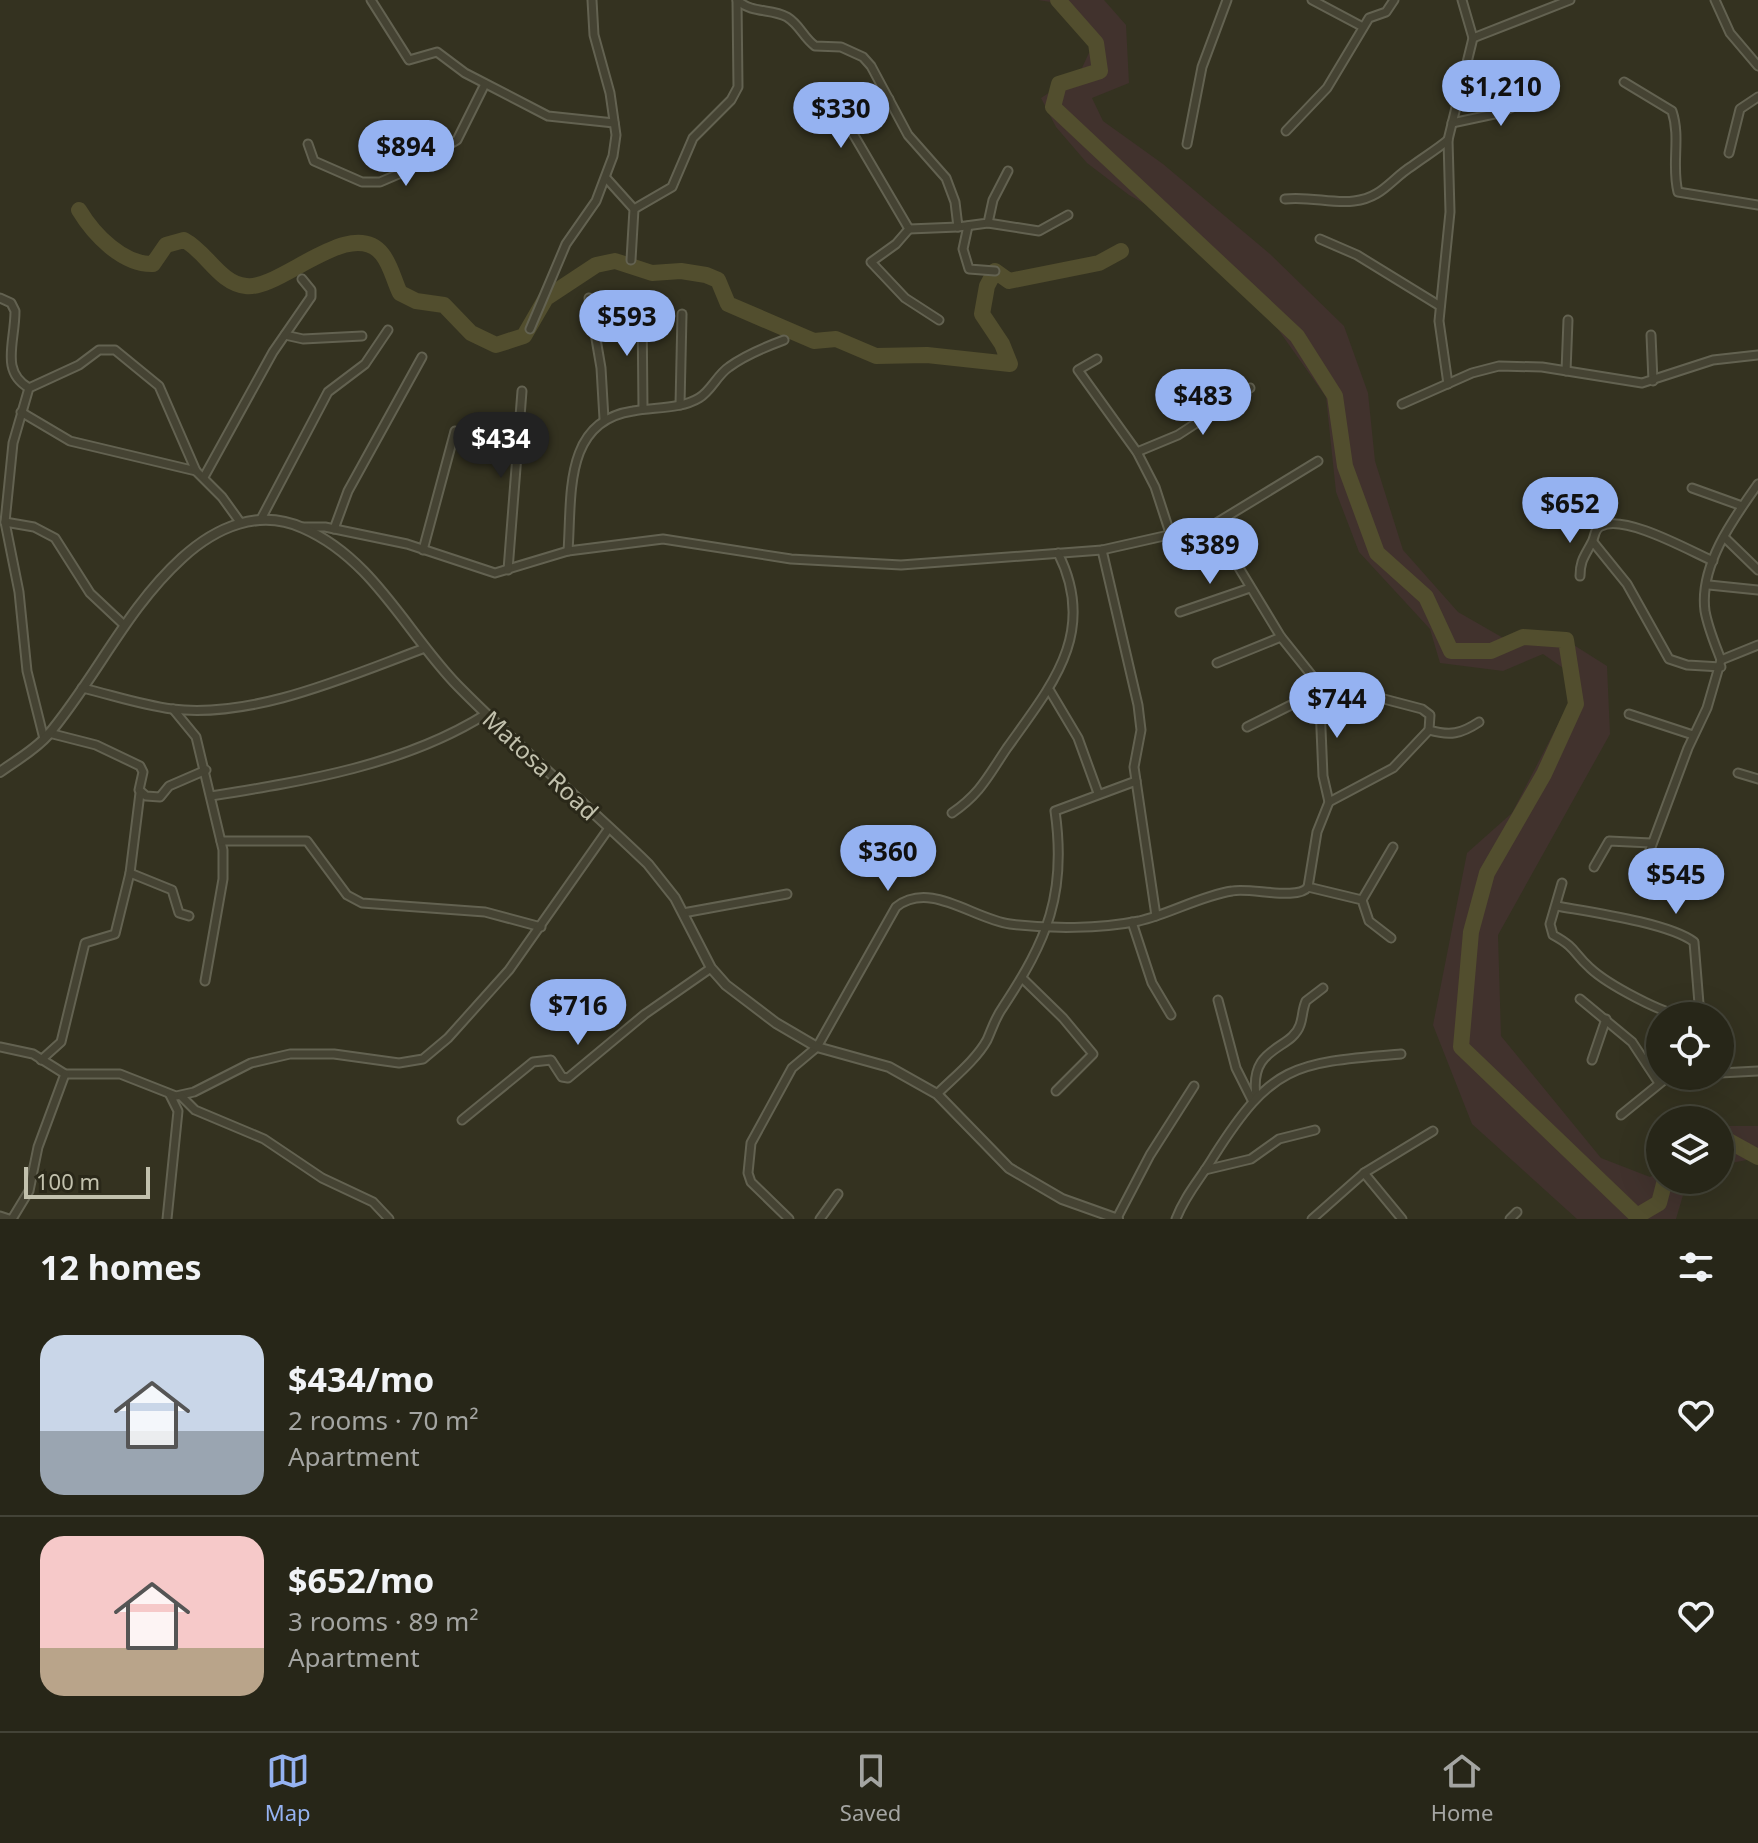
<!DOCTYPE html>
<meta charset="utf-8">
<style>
:root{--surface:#272618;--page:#2f2e21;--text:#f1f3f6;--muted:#a4a5a2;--line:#434337;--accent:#95b2f1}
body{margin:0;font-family:"Noto Sans",sans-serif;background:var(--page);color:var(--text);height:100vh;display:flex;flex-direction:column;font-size:30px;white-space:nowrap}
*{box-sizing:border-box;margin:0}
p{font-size:26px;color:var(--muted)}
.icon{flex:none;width:44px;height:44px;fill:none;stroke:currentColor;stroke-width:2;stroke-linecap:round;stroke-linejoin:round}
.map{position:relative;height:1219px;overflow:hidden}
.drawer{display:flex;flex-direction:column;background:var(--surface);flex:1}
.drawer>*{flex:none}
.buttons{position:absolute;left:1646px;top:1002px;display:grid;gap:16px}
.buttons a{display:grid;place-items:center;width:88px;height:88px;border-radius:50%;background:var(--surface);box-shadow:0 8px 32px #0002,0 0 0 2px var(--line);font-size:40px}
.scale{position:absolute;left:24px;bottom:20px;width:126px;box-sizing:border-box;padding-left:8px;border:4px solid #c2c1ad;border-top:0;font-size:22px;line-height:28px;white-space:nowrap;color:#c2c1ad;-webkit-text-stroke:6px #2a2819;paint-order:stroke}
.price{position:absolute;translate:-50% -68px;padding:0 18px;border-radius:28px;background:var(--accent);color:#111;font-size:26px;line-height:52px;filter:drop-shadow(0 2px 4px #0008)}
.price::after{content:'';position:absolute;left:50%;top:48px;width:24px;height:18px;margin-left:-12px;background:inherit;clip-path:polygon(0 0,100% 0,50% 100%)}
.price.active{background:#222;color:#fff}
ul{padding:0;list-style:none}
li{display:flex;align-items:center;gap:24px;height:200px;padding:0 40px}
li+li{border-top:2px solid var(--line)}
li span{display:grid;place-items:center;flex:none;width:224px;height:160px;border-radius:24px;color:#555}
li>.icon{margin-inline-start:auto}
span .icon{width:96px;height:96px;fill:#fffc;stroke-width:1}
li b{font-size:34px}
h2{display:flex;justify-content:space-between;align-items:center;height:96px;padding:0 40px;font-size:34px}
.menu{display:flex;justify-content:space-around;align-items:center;height:112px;border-top:2px solid var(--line);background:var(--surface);font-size:22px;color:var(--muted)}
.menu a{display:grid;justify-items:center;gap:4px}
.menu .active{color:var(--accent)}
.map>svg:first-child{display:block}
.green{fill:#41322d}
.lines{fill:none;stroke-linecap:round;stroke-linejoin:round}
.river{stroke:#524e2e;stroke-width:16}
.minor-casing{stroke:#636251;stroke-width:11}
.tertiary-casing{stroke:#636251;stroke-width:12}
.minor{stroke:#454333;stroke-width:7}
.tertiary{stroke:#454333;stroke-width:8}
.labels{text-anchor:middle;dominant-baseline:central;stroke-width:6;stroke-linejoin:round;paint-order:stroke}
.street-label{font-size:24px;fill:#c2c1ad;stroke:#2a2819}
</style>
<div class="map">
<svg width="1758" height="1219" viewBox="0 0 1758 1219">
<rect width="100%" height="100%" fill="#343220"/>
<g class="green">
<path d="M1038,0H1104L1126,25L1129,83L1092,98L1103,121L1163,164L1270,254L1344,326L1368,393L1375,461L1403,550L1458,612L1505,639L1558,635L1607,666L1610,734L1498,935L1501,1036L1601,1158L1650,1177L1660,1171V1180H1694L1686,1185L1676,1219H1577L1472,1124L1433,1025L1467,853L1512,813L1567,707L1576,677L1543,654L1503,671L1440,663L1430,629L1359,552L1336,492L1326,397L1253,294L1179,223L1129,195L1087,163L1056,127L1041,98L1080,72L1095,40L1051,2Z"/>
<path d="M1729,1126H1758V1162L1752,1159L1720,1165V1132Z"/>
</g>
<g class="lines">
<g class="river">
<path d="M1058,0L1096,43L1100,71L1059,84L1053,107L1297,336L1335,396L1345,466L1377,553L1426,597L1451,651H1491L1523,637L1566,640L1576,704L1544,774L1487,873L1471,932L1461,1047L1637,1216L1659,1203L1665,1180"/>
<path d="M79,210C94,235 123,265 153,264L166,245L184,240C207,252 219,283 246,286C279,291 351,215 382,254C391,265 394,281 400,293L416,301L444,305L471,333L496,345L524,336L546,298L596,265L615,261L652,273L681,271L706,275L718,280L728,304L814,341L836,339L876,356L927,355L1010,364L1002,344L982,314L987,286L995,271L1009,281L1099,263L1121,251"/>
<path d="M1720,1144L1727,1140L1758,1157"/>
</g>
<defs>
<g id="minor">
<path d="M371,0L409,60L437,52L465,73L548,116L614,123"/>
<path d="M737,0C752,14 771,8 787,17C800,25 803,37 815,46L841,47L863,57L871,66L908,135L946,178L955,202L958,227L988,223L993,200L1008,171"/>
<path d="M1312,0L1363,27"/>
<path d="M1715,0L1730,33L1758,66"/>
<path d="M1473,38L1570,0"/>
<path d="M1624,82L1672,111C1681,138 1671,165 1678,192L1758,205"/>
<path d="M889,99L850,113L845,120L909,229"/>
<path d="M1452,123L1499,113L1537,96"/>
<path d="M1286,131L1327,88L1369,18L1386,12L1394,0"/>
<path d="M308,144L314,161L362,182H380L401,173L457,140L485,84"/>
<path d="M1187,144L1202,67L1227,0"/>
<path d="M1729,153L1740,109L1758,97"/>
<path d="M607,179L634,209L631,260"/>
<path d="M1285,199C1309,196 1333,204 1354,201C1382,198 1391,179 1412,166C1424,157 1436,150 1448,140"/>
<path d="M634,209L672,187L693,138L731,100L738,87L737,1"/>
<path d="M988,223L1039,231L1068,215"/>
<path d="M968,226L963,249L969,269L995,271"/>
<path d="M909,229L896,244L871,262L905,298L939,320"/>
<path d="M909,229L958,227"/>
<path d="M1320,239L1357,255L1440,306"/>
<path d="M0,298L11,303L15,311C15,343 0,371 29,388"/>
<path d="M589,298L601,368L604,419"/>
<path d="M642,306L643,409"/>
<path d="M530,329L566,244L596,201L613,156L616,135L610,93L594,35L592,0"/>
<path d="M285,335L303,339L362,336"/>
<path d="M1651,335L1653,381"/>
<path d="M1097,359L1078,370L1137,452L1155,487L1171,536"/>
<path d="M1566,371L1568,320"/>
<path d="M1448,384L1439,321L1450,212L1448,140L1473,38L1462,0"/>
<path d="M1402,404L1472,373L1499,366L1542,367L1642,383L1713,360L1758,355"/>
<path d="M680,405L682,314"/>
<path d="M21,412L70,441L196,471L222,497L240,522"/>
<path d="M1137,452L1178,435L1250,388"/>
<path d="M204,477L273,352L311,297V290L302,279"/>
<path d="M1692,488L1742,506"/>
<path d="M261,519L328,392L365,364L388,330"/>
<path d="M5,522L34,527L55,538L90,593L123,624"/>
<path d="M1213,525L1318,461"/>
<path d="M303,527H325L407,544L495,573L568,551L663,539L791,559L901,565L1102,550L1213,525L1281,637L1313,677L1319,682L1422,709L1430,715L1429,730C1450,736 1461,734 1479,722"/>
<path d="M334,529L348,491L422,357"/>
<path d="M1724,537L1758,570"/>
<path d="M1593,542L1627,584L1669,659L1687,665L1721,667"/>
<path d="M423,550L455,431"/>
<path d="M1102,550L1138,705L1141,730L1134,767L1156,916"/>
<path d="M568,551C572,496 563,421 633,411C654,407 681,409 699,398C711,391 717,375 729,367C745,355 765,347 784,340"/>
<path d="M508,570L522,391"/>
<path d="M1580,576C1580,560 1585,556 1592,542C1595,537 1594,529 1601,526C1625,514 1690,551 1713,561"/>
<path d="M1709,585L1758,590"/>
<path d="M1180,612L1250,588"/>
<path d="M1721,660C1715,644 1708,628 1705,611C1699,566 1733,519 1758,484"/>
<path d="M1217,663L1281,637"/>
<path d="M1319,682L1323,776L1329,802"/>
<path d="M82,688C112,695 141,705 172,709C254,719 349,676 425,648"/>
<path d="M1050,691L1078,738L1098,793"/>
<path d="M173,709L196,737L223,850V879L205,981"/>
<path d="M1629,714L1693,735"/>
<path d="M1247,727L1319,691"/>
<path d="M49,733L96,745L140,766L143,772L139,790L146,796L160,797L169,786L206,770"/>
<path d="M44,739L27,671L19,592L5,522L13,443L29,388L79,365L99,350H115L159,386L196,471"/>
<path d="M1738,773L1758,779"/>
<path d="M140,793L130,873L172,890L179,913L189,916"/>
<path d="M211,796C305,781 405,765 486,714"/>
<path d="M952,813C981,793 988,776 1007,748C1052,685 1098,632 1058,553"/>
<path d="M221,841H307L347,895L362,903L485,912L541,927"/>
<path d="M1594,867L1609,841L1651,843"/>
<path d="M1641,874L1688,748L1707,708L1721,660L1758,645"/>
<path d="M1562,883L1550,924L1553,935C1577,948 1573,953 1590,968C1607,984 1664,1015 1685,1016"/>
<path d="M1362,900L1393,847"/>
<path d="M1557,906C1590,912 1669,923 1694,942L1700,1016H1687"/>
<path d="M683,913L787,894"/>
<path d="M1132,922L1152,983L1171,1015"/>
<path d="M1391,938L1369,921L1362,900L1308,887L1317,832L1329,802L1393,768L1429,730"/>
<path d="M1022,978L1063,1018L1093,1054L1056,1091"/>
<path d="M1580,999L1632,1042L1659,1083"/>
<path d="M1218,1000L1236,1068L1252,1100"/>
<path d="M0,1047L33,1054L65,1074H120L176,1096L194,1092L251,1063L290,1054H334L399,1063L423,1059L448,1038L509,970L609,828"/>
<path d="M41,1060L61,1042L85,943L115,934L130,873"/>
<path d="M1592,1060L1606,1019"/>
<path d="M1720,1073L1758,1071"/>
<path d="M937,1094C953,1078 976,1060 987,1040C992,1029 995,1018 1003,1007C1047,940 1067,894 1055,811L1136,781"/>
<path d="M181,1096L195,1110L264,1139L322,1178L373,1202L389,1219"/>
<path d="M1256,1096C1249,1045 1291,1051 1300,1025C1303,1017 1302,1010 1306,1001L1323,988"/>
<path d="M1621,1115L1669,1076"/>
<path d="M462,1120L533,1062L551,1060L562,1077L568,1078L645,1014L711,968"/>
<path d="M1205,1170L1251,1159L1279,1139L1315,1130"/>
<path d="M1364,1173L1402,1219"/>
<path d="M0,1216L9,1219"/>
<path d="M1117,1218L1150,1155L1194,1086"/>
<path d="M12,1219L29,1191L38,1147L65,1074"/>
<path d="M167,1219L178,1111L170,1095"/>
<path d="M789,1219L751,1182L748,1173L751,1143L792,1068L817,1047L896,907C930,880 973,919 1010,924C1050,929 1099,929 1139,921C1170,914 1200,896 1232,891C1250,887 1298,901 1308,887"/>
<path d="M820,1219L838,1194"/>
<path d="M1176,1219C1185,1195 1201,1178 1214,1156C1273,1063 1294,1063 1401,1054"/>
<path d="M1312,1219L1364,1173L1433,1131"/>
<path d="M1510,1219L1517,1212"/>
</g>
<path id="tertiary" d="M0,772C15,761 35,750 48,735C96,678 126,609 182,558C216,527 259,508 303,528C374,559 407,634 458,686C519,748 586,804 648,864L675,898L711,968L726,985L776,1023L817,1047L889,1067L937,1094L1009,1168L1062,1199L1118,1219"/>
</defs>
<use href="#minor" class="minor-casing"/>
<use href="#tertiary" class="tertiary-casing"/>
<use href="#minor" class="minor"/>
<use href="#tertiary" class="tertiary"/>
</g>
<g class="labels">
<g class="street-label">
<text transform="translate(541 765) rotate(43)">Matosa Road</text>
</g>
</g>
</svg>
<div class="buttons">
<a><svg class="icon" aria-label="locate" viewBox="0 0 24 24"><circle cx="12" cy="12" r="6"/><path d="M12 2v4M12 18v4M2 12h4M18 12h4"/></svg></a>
<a><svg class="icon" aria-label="layers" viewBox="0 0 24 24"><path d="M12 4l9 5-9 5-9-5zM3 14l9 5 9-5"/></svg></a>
</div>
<div class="scale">100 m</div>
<b class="price" style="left:1501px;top:128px">$1,210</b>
<b class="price" style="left:841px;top:150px">$330</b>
<b class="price" style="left:406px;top:188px">$894</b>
<b class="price" style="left:627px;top:358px">$593</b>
<b class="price" style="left:1203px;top:437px">$483</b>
<b class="price active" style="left:501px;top:480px">$434</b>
<b class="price" style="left:1570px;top:545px">$652</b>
<b class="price" style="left:1210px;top:586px">$389</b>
<b class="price" style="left:1337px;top:740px">$744</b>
<b class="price" style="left:888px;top:893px">$360</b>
<b class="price" style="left:1676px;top:916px">$545</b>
<b class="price" style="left:578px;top:1047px">$716</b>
</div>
<section class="drawer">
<h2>12 homes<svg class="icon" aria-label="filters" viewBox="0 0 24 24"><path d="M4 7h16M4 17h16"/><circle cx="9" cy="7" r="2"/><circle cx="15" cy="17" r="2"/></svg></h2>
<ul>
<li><span style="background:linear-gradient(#c9d6e8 60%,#9aa5b1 0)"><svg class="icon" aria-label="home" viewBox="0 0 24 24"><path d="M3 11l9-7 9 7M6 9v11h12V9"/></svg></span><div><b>$434/mo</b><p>2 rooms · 70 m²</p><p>Apartment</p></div><svg class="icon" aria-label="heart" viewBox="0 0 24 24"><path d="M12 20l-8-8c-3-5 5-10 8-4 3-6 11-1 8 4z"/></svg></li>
<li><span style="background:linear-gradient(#f6c9c9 70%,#b9a48a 0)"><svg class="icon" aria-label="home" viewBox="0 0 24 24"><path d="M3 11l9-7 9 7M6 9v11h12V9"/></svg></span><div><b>$652/mo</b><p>3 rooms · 89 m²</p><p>Apartment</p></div><svg class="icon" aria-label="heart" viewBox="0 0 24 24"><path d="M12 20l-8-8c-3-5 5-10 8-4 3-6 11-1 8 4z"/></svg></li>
</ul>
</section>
<nav class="menu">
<a class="active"><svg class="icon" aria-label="map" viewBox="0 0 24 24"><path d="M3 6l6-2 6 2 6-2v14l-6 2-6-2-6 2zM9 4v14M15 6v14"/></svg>Map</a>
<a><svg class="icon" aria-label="saved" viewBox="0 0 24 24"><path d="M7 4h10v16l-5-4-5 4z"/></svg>Saved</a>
<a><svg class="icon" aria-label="home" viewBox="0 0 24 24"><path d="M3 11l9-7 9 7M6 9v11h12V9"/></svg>Home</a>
</nav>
